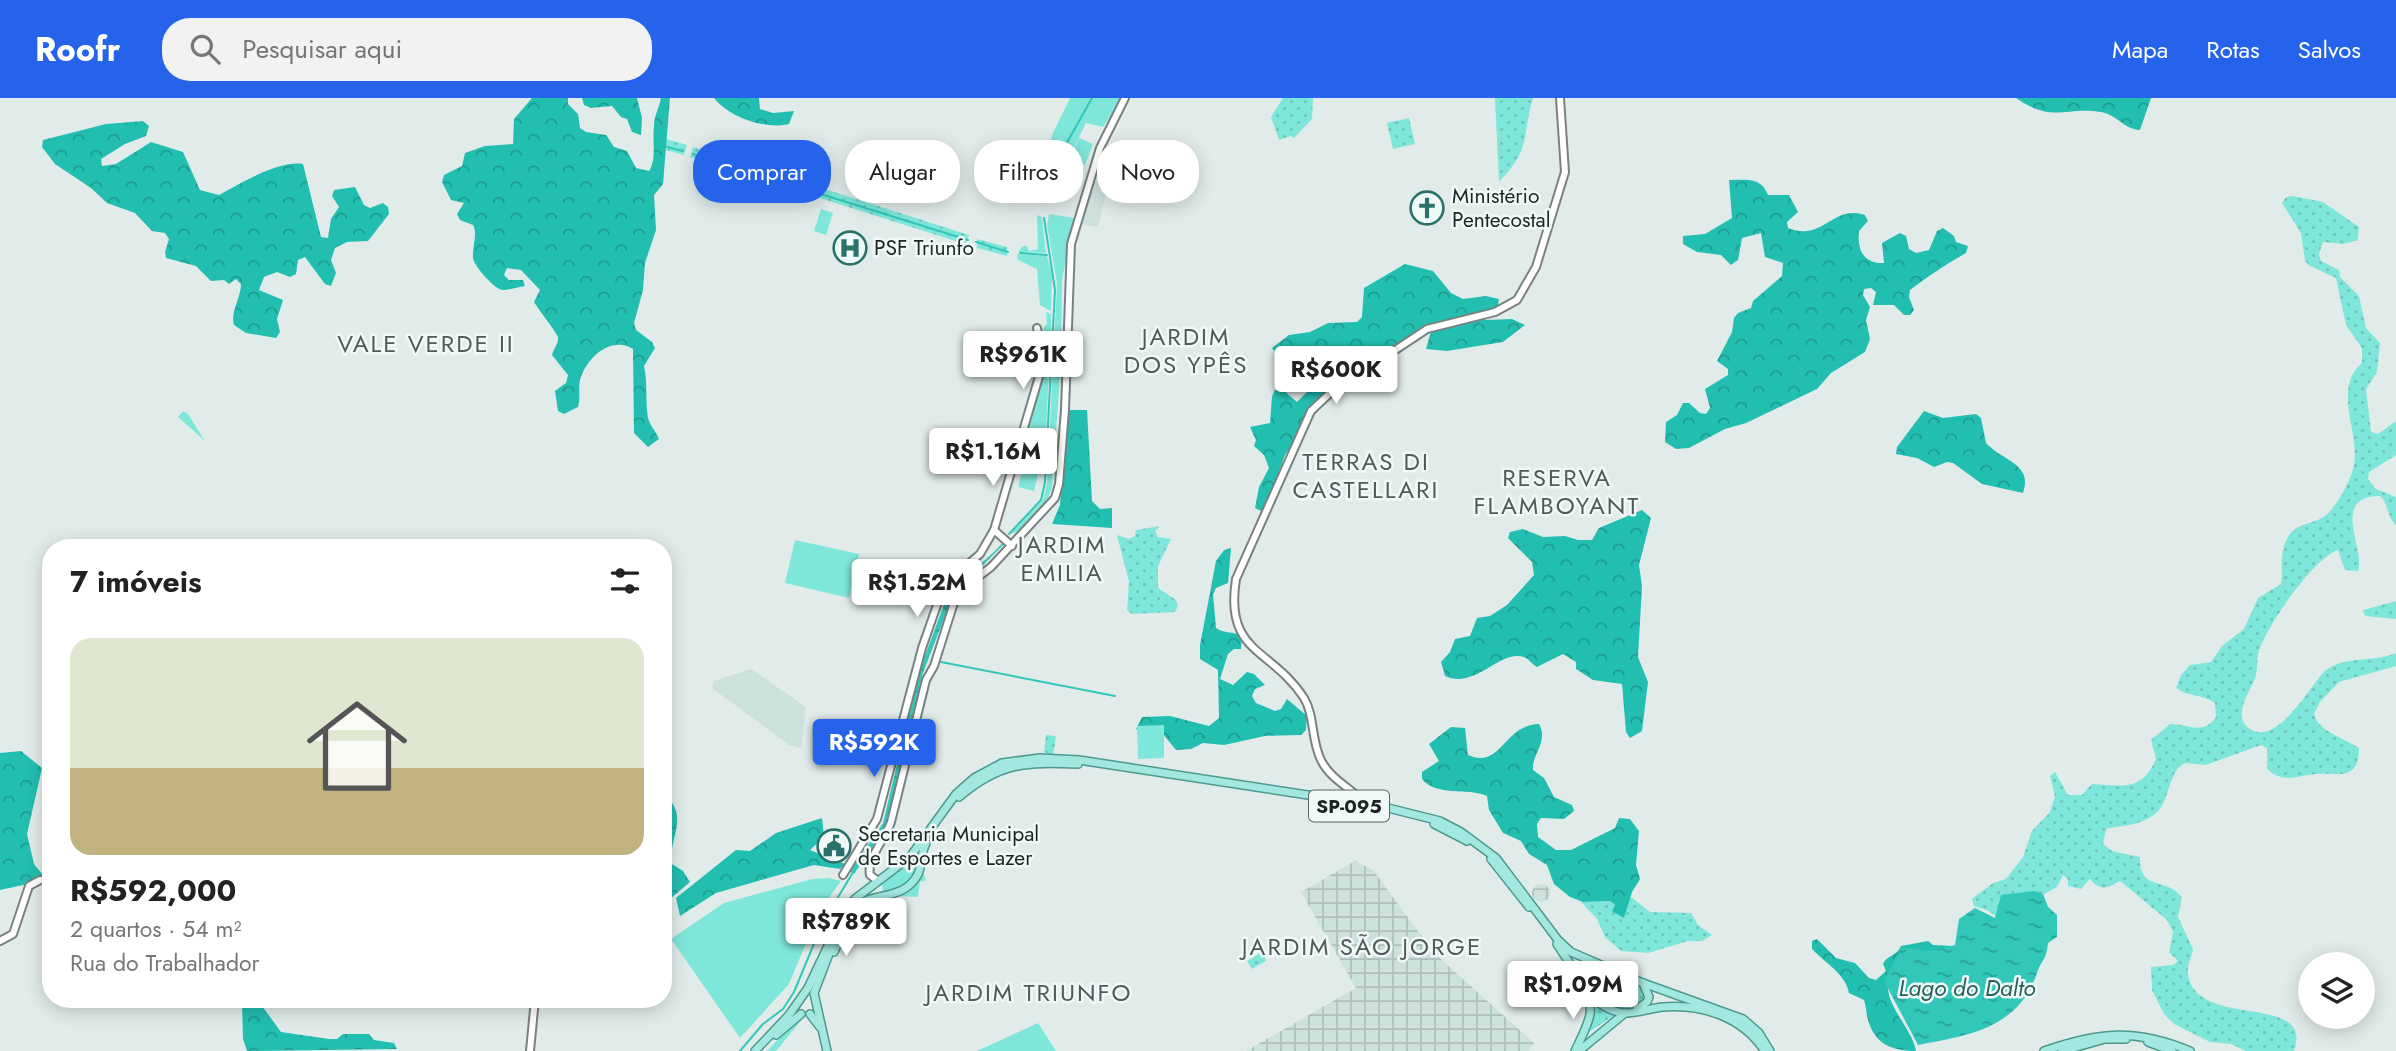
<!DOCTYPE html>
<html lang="pt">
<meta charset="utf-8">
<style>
:root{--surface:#fff;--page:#f2f2f2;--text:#222;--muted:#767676;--line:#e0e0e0;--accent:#2563eb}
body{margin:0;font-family:Jost,sans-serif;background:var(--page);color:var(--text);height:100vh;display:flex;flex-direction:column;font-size:26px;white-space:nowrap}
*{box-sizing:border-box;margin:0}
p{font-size:23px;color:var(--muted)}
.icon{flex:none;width:38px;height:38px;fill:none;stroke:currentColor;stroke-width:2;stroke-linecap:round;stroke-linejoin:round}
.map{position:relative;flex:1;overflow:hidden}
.details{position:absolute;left:42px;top:441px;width:630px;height:469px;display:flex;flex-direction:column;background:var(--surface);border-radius:28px;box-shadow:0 4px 18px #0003}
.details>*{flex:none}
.guide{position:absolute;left:693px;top:42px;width:665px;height:63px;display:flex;gap:14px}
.controls{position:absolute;left:2298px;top:854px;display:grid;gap:14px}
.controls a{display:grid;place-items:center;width:77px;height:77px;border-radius:50%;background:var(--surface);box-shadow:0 4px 18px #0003;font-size:35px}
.price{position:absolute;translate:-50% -60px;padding:0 16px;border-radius:7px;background:#fff;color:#222;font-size:23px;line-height:46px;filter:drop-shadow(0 2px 4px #0008)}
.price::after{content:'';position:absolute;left:50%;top:42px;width:21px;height:16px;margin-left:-10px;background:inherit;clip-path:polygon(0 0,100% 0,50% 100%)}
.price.selected{background:var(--accent);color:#fff}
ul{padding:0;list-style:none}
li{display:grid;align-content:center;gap:14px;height:371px;padding:0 28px}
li+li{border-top:2px solid var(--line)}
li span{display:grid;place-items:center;height:217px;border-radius:21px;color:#555}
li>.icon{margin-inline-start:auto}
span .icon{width:126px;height:126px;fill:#fffc;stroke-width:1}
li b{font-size:30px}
h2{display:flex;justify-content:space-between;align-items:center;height:84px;padding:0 28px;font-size:30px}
.tag{padding:0 24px;border-radius:28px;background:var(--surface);box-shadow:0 4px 18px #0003;font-size:24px;line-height:63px}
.tag.selected{background:var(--accent);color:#fff}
header{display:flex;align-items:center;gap:42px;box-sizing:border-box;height:98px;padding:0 35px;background:var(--accent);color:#fff}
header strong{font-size:33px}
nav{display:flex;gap:38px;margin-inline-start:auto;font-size:24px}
.search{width:490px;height:63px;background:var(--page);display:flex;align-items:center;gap:18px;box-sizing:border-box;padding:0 24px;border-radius:28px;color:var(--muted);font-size:26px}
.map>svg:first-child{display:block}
.built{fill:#cce0dc}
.industrial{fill:url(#industrial-grid)}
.grass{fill:url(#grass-dots)}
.forest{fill:url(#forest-crowns)}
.green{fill:#7fe7da}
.water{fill:url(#water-ripples)}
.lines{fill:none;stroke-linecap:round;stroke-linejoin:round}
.stream{stroke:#31c7b9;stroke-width:2}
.minor-casing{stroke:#798281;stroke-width:10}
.major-casing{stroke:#4c9990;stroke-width:10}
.minor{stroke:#fff;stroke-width:6}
.major{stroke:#a3e8e0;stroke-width:7}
.labels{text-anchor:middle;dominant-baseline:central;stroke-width:5;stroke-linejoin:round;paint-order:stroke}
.shield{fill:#eff9f8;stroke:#5d6362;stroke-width:2}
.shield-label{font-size:19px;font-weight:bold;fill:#1f2322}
.poi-label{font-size:21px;fill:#1f2322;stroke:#eff9f8;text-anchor:start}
.water-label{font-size:23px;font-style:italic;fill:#266059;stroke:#eff9f8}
.quarter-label{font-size:24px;letter-spacing:2px;fill:#515a58;stroke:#eff9f8}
</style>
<header>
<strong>Roofr</strong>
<div class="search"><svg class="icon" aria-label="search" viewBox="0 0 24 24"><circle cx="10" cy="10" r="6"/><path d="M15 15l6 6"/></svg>Pesquisar aqui</div>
<nav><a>Mapa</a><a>Rotas</a><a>Salvos</a></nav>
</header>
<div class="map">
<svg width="2396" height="953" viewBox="0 0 2396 953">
<defs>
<pattern id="industrial-grid" width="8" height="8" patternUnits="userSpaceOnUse" patternTransform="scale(1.75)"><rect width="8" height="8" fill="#cce0dc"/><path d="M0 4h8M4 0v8" fill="none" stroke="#afc0bc"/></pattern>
<pattern id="grass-dots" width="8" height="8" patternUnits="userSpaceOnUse" patternTransform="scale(1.75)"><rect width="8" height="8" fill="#7fe7da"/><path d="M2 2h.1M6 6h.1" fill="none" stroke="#6dc6bb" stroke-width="1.8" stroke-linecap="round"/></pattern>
<pattern id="forest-crowns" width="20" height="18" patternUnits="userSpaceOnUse" patternTransform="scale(1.75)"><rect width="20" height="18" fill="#22bfb1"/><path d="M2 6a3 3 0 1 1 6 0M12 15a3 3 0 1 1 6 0" fill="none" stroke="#1d9b90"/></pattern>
<pattern id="water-ripples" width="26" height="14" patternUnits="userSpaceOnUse" patternTransform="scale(1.75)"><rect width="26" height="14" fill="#31c7b9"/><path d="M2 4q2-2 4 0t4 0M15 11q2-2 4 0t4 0" fill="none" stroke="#29a196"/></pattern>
</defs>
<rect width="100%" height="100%" fill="#e1ecea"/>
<g class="built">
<path d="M1102,64L1113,69L1098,129L1081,126Z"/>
<path d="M751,571L806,609L801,650L789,647L712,590L714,583Z"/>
</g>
<g class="industrial">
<path d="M1355,763L1373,772L1434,855L1534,945L1528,953H1246L1356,890L1301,794Z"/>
<circle cx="1541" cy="795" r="9"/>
</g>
<g class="grass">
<path d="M1283,0H1313L1312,21L1294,40L1291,38L1279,42L1271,19Z"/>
<path d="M1495,0H1533C1521,41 1532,50 1499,84Z"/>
<path d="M1409,20L1415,46L1393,51L1387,25Z"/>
<path d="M666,41L687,47L684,57L666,52Z"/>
<path d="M693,49L969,137L965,146L690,59Z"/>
<path d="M2293,98L2323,104L2359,129L2358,142L2344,146L2323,144L2319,156L2321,163L2339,172L2340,179L2359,198L2366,230L2380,245L2377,274L2366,291L2371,334L2378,336L2396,323V357L2369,374L2368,381L2376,391L2396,399V427C2386,418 2389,406 2380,398C2329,398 2366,452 2358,473L2345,472L2338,452C2314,460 2269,525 2260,550C2256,559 2258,568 2256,577C2252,592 2230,618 2250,631C2278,649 2311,586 2325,573C2344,557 2373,565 2396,555V568L2339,584L2320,604L2314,616C2318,634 2345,640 2359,650C2359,685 2337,674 2315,676C2296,678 2284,686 2267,671V650L2261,647L2206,667L2185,665C2167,673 2171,705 2154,717C2139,728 2123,727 2106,731L2103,746L2112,753L2140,759C2139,794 2165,778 2182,799L2178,819L2193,851C2192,861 2187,864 2188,876C2196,933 2315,893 2294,953H2246L2231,946L2210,944L2174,926L2164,916L2152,892L2151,869L2173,867L2178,863L2169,854L2173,834L2167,822L2120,783C2107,790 2101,794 2090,781L2081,791L2068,788V781L2063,777L2057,789L1999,821L1989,813L1974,808L1972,801L1993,785L2006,781L2023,759L2032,733L2050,714L2055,698L2050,678L2055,674L2068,697H2082L2092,686C2122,687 2141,695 2156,661L2151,642L2170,626C2189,626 2203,638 2216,619L2215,605C2203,596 2188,599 2176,590L2181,577L2190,567L2211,564L2222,548L2244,531L2258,500L2281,486C2283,474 2280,460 2284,448C2292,425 2303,429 2320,421C2335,414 2351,382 2354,367C2360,335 2332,290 2362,265V250L2346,227L2336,180L2310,168L2305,163L2301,135L2282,105L2286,99Z"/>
<path d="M977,141L1007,149V158L977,150Z"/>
<path d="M1160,428L1155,433L1158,439L1171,441L1158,468V490L1176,502L1178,508L1175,514L1132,516L1127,512L1129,484L1117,437L1129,441L1135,438L1136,432Z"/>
<path d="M2396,503V521L2365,518L2363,512Z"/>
<path d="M1046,637L1056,638L1053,658L1044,654Z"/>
<path d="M1631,799L1650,814L1691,815L1698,827L1712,837L1702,843H1688L1648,855L1621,853L1605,839L1597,821L1581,804L1610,803L1615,807Z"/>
<path d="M1265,852L1266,863L1252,871L1247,863Z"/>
<path d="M1605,876L1642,890L1646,905L1634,912L1607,908L1591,892V883L1596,877Z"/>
<path d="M1597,908L1615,917L1586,936Z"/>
<path d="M804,919L776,953H767L794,924Z"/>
</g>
<g class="forest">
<path d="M532,0H568V6L578,16L580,30L586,34L606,37L614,49L627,53L636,70L649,73C657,61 652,42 654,28C654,18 659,10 661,0H670L663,86L654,97L656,132L645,165L643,192L634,225L636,232L652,244L655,250L644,268C648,286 645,302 648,320C650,328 656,333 659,341L648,349L634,335L633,251C611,237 586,260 580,282C578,292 581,299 578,309L564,316L558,313L555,293L566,285L568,277L552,257C554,250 559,245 558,239C557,235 538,211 534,204L540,192L521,172L507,170L504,177L509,182H523L525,188C518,189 509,192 503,192C495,192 474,168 473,160C472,149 478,136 473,127L460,122L457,116L464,105L451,102L442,84L444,77L462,68L465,55L485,48L513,46L514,21Z"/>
<path d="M582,0H637L642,20L641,37L632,34L627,21L621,19L612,8L591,10L584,7Z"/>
<path d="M714,0H759L760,11L773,15L794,13L789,26C765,32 729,19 714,0Z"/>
<path d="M2016,0H2151L2140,32C2123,31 2118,17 2101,14C2065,8 2054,26 2016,0Z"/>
<path d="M143,23L149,28L146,38L125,46L101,61L102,68L116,66L151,44L183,54L200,92L219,97C241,85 279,62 303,66L321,139L328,140L331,121L339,109L332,98L334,92L355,89L364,107L370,110L383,105L388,109L389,116L368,143L347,144L335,150L331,162L336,175L331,188L325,186L305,159L298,162L296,176L290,179L277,174L264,179L259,192L283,202L277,221L280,234L276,240L246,235L234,227C230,214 241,200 241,186L236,181L229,186L224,182L211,183L196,168L166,160L165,154L169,141L165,135L152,133L135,115L107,105L91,90L55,66L42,49L43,42L106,26Z"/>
<path d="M1729,82C1747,82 1761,79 1768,97H1789L1798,114L1787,124L1788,130C1824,144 1832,106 1865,117L1868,123L1859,133C1857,151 1863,166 1884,165L1882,145L1900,135L1906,138L1909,151L1916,155L1929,152L1937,133L1943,130L1954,138L1956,144L1968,148L1966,155C1948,165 1927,179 1910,192L1909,199L1914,212L1910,217H1904L1894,207H1873L1876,194L1871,190L1864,191L1863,197L1870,209L1866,222L1870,241L1865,254L1831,275L1817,291L1746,325L1725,331L1689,350L1676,351L1665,344L1666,324L1677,317L1683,305H1689L1700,315L1706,316L1710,310L1705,291L1728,277V271L1717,263L1732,234L1734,220L1738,215L1751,210L1753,203L1782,178L1783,165L1765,159L1761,135L1742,140L1738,162L1731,167L1721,157L1697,154L1683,146V138L1705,136L1732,120Z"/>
<path d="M1405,166L1433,173L1451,195L1463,201L1486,198L1499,201L1498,208L1487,216L1485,222L1512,221L1525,227L1503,244L1447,253L1426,251L1431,233L1383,256L1316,308L1285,357L1266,408L1261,413L1255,410L1259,389L1269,370L1264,357L1254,348L1256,342L1250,329L1270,325L1272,298L1275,292L1282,291L1297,304L1326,275L1316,266H1302L1284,273L1280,268L1281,261L1272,250L1289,237L1310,234L1328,225L1357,224L1362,219L1364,190Z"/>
<path d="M1066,312H1087L1092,403L1100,411L1112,410V430L1052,426L1060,407Z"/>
<path d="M1924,313L1943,320L1976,316L1981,320L1986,345C2001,362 2034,366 2023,395L1982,386L1953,365L1947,364L1934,369L1917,360L1896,356L1897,349Z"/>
<path d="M1642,412L1651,420L1639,467L1642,488L1638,559L1648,584L1642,633L1630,640L1626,634L1622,586L1593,582L1576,571V564L1563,556L1537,569C1532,566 1529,561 1524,559C1500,551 1475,592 1445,578L1441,564L1450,554L1455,541L1470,538L1477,520L1490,518L1507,507L1534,477L1532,464L1508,440L1510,434L1523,431L1543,439L1565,438L1578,442H1592L1599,430Z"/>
<path d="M1231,450L1228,485L1216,490L1213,496L1216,530C1224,536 1233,533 1242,538L1241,551H1234L1228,556L1220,581L1233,587L1247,574L1254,576L1265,587L1255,591L1252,598L1256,605L1275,613L1281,611L1287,601L1307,618L1306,632L1301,637L1265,638L1224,647L1203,645L1191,651L1176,652L1163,636L1142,635L1136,631L1142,619L1170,618L1209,628L1219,620L1218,572L1200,561V547L1216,463L1224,452Z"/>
<path d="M1539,626C1549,644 1531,657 1533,672L1544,680L1554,699L1572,707L1574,713L1564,721L1541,720L1537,726L1538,739L1556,752H1571L1615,730L1619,720L1630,721L1639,733L1636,767L1640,781L1632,794L1624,820L1612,813L1615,807L1610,803L1583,804L1570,799L1554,786L1547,767L1529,756L1521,743L1503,735L1489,712L1487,698C1467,689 1436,699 1422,681V674L1439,663L1429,646L1451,629L1465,630L1468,657C1501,672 1504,626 1539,626Z"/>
<path d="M21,653L42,670L27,736L34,766L47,782L0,792V655Z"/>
<path d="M663,696C692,717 667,742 672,766L683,773L690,784L663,807Z"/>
<path d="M822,720L824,739L810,752L845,766L840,771L814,767L716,795L680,818L676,800L736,752L750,753L776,735Z"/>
<path d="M1817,841L1836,860L1855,865L1869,880L1876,882L1886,873L1883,866C1887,857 1897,858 1901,848L1928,843L1933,847L1954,848L1888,884C1885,908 1912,930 1916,953C1890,953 1873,945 1867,918C1866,912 1866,908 1864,902L1849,895C1846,876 1824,864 1812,851V843Z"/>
<path d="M252,901L262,908L281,934L329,941H337L343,936H369L374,942L394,945L397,951L247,953L243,941L242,905Z"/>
</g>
<g class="green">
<path d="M1070,0H1122L1103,29L1086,25L1067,64L1054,105L1031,101L1053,35Z"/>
<path d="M1079,40L1093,46L1085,67L1070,61Z"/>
<path d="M821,111L833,115L826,137L814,133Z"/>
<path d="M1049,116L1074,120L1062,182L1061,264L1052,389C1048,404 1028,435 1011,435L1043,402L1047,385L1057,186L1047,127Z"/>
<path d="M1037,117L1042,119L1046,155L1018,154L1023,148H1027L1029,153L1038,151Z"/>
<path d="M1017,156L1047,158L1052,176L1051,213L1040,207L1037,171L1018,162Z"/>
<path d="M1046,214L1051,216V230L1046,334L1029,331L1046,269L1043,231L1047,225Z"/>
<path d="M183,313L188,316L205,343L178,319Z"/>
<path d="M1032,336L1046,341L1034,393L1018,389Z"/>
<path d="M795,442L859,456L849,500L785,485Z"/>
<path d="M1164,627V660L1138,661L1137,628Z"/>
<path d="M914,770L916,774C908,784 898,795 883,795L882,786L902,771Z"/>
<path d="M924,776L926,782L920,784L918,799L894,798Z"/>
<path d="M829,780L841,783L820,812L789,886L740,940L671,841L724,805L812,781Z"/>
<path d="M1038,925L1056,953H977Z"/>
</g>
<g class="water">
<path d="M1003,444L1005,445L953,497L923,575L885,731L854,776L850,774L883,725L919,574L946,501C958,478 987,465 1003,444Z"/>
<path d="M2035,793L2043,796L2048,809L2057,817V839L2048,845C2046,864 2042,860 2037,875C2018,930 1971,937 1918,947L1884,883L1902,850L1932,853L1955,847L1959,821L1975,810L1995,820L2001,797Z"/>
</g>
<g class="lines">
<g class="stream">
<path d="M667,49L683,53"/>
<path d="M693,56L968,142"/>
<path d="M1046,102L1060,57L1092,0"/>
<path d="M976,144L1008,154"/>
<path d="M1020,155L1047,157"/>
<path d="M1009,436L1041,402L1045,384L1055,192L1044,120"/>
<path d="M941,564L1115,598"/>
<path d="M740,953L763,926L783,911L794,894L823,824L852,776"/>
</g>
<defs>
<g id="minor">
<path d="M994,432L1012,448"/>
<path d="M1370,711C1356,692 1331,683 1321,662C1311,643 1315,618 1304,600C1272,550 1224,556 1236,481L1311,313L1329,296L1427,231L1495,214L1517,202L1536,169L1565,74L1560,0"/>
<path d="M843,777L877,721L922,550L944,487L980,456L994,432L1043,265L1037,230"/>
<path d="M878,783L870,777C866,761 886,740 891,724L926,582L934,568L957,495L991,469L1055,400L1059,386L1065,312L1071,146L1100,50L1125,0"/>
<path d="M0,843L13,836L29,788L40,782H51"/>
<path d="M530,953L535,901"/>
</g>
<g id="major">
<path d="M959,699C1000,664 1026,664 1078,666"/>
<path d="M1434,726L1467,743"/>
<path d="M1491,761L1529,809"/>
<path d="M850,813C869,792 901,805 917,778C923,768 920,756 926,745"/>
<path d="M1557,846L1586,890"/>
<path d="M834,854L853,810"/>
<path d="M1587,894C1596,905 1611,914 1625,915C1638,915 1651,910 1663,909C1703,906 1742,919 1764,952"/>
<path d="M1637,911L1647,904L1649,899L1643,885"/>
<path d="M810,916L820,929"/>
<path d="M776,937L801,916"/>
<path d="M2148,944L2172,953"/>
<path d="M755,953L789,917L808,890L845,812L856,800L910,759L956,696L974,680L1002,665L1040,660L1079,662L1380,708L1440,723L1461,734L1496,760L1558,842L1571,854L1643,885L1743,921L1759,935L1770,953"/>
<path d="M827,953L814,895L832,848"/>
<path d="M1575,953C1580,942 1588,928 1590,916C1593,899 1575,872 1603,870"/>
<path d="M1579,953L1625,915"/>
<path d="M2044,953C2099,934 2135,930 2190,953"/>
<path d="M2062,953L2105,941H2126"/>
</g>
</defs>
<use href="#minor" class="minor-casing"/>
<use href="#major" class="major-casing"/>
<use href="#minor" class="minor"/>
<use href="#major" class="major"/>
</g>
<defs>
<symbol id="church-ring" viewBox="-11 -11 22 22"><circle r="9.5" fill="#eff9f8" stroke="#29716a" stroke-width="1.5"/><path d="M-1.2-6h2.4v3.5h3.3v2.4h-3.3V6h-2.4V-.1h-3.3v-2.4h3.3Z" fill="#29716a"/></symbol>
<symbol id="hospital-ring" viewBox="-11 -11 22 22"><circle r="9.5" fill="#eff9f8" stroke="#29716a" stroke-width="1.5"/><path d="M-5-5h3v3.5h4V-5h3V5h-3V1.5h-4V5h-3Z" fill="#29716a"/></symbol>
<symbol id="civic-ring" viewBox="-11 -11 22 22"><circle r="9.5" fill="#eff9f8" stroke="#29716a" stroke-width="1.5"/><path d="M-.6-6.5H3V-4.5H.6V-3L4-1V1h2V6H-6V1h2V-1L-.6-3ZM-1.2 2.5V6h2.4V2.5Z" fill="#29716a"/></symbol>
</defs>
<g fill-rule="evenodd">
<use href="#church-ring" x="1408" y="91" width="38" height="38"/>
<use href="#hospital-ring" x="831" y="131" width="38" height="38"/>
<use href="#civic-ring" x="815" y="729" width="38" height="38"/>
</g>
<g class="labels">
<rect class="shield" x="1309" y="692.5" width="80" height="31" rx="5"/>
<g class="shield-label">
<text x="1349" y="708">SP-095</text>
</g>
<g class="poi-label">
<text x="1452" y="98">Ministério<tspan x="1452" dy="24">Pentecostal</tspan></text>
<text x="874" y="150">PSF Triunfo</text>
<text x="858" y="736">Secretaria Municipal<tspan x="858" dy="24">de Esportes e Lazer</tspan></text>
</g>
<g class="water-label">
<text x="1967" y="890">Lago do Dalto</text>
</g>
<g class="quarter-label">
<text x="1186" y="238">JARDIM<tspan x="1186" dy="28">DOS YPÊS</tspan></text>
<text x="426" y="245">VALE VERDE II</text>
<text x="1366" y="363">TERRAS DI<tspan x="1366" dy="28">CASTELLARI</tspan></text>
<text x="1557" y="379">RESERVA<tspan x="1557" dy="28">FLAMBOYANT</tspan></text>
<text x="1062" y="446">JARDIM<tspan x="1062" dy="28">EMILIA</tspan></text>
<text x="1362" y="848">JARDIM SÃO JORGE</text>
<text x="1029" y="894">JARDIM TRIUNFO</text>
</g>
</g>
</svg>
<div class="controls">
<a><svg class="icon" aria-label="layers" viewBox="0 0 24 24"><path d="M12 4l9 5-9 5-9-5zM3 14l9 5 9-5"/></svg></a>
</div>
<b class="price" style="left:1023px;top:293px">R$961K</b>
<b class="price" style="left:1336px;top:308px">R$600K</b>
<b class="price" style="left:993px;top:390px">R$1.16M</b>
<b class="price" style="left:917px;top:521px">R$1.52M</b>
<b class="price selected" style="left:874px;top:681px">R$592K</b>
<b class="price" style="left:846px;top:860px">R$789K</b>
<b class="price" style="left:1573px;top:923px">R$1.09M</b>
<div class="guide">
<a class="tag selected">Comprar</a>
<a class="tag">Alugar</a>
<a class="tag">Filtros</a>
<a class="tag">Novo</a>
</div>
<section class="details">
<h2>7 imóveis<svg class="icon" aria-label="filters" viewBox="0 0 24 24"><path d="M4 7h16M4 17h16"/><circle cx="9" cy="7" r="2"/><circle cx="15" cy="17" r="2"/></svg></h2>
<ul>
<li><span style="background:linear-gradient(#dfe7d0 60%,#c2b280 0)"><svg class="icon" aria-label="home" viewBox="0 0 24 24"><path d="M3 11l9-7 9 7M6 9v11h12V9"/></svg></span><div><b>R$592,000</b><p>2 quartos · 54 m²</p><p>Rua do Trabalhador</p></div></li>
</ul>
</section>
</div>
